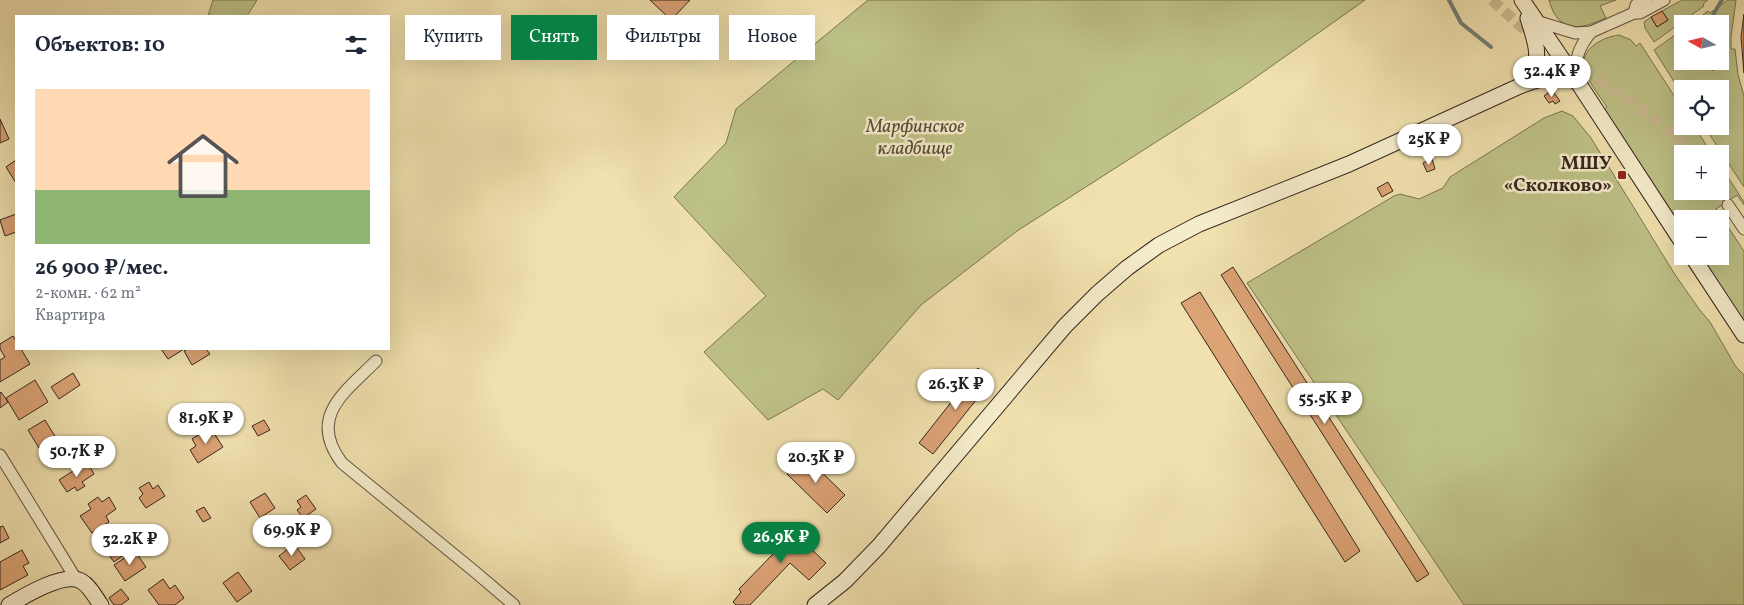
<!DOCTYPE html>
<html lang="ru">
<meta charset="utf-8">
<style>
:root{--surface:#fff;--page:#f2f2f3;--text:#1f2937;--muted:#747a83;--accent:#0b8043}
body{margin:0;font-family:Vollkorn,serif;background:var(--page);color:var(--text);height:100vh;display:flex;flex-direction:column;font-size:19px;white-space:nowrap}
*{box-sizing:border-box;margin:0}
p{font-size:16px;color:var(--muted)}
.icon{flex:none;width:28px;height:28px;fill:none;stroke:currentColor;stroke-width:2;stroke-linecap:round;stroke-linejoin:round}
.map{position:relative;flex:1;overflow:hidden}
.panel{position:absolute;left:15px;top:15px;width:375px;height:335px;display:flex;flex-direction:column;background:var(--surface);border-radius:0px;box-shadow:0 5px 20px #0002}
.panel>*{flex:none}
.banner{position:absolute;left:405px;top:15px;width:475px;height:45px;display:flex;gap:10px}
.needle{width:32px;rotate:278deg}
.tools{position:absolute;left:1674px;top:15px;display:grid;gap:10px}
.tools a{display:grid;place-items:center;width:55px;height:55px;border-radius:0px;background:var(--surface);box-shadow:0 5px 20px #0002;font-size:25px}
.price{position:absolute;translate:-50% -42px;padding:0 11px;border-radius:18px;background:#fff;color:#222;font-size:16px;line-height:32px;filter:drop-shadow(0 1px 2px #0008)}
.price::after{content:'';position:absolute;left:50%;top:30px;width:15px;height:11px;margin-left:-8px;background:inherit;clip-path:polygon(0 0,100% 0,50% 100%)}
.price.on{background:var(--accent);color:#fff}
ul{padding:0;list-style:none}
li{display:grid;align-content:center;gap:10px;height:265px;padding:0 20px}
li span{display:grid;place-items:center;height:155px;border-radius:0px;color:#555}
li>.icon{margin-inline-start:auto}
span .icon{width:90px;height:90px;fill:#fffc;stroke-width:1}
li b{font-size:21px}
h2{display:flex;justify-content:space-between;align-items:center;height:60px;padding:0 20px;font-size:21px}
.pill{padding:0 18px;border-radius:0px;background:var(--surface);box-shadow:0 5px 20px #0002;font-size:18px;line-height:45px}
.pill.on{background:var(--accent);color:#fff}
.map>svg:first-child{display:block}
.green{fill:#bec287;stroke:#7a7454}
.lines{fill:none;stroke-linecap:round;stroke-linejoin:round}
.stream{stroke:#728076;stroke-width:4}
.building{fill:#dca375;stroke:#352520}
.street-tunnel{stroke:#cbbb92;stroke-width:11;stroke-dasharray:11 5.5;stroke-linecap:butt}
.street-casing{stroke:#645444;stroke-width:13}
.secondary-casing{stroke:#352520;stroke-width:17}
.street{stroke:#f5ecca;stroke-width:11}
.secondary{stroke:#f5ecca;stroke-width:15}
.poi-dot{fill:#8f2418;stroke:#f5ecca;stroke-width:2}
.labels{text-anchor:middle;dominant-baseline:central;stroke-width:5;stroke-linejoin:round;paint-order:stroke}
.park-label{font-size:19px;font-style:italic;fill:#574c3a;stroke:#f5ecca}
.poi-label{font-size:19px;font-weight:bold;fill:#352520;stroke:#f5ecca;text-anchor:end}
</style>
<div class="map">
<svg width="1744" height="605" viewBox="0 0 1744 605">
<rect width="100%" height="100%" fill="#f0e1ae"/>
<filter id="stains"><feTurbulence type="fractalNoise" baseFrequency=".004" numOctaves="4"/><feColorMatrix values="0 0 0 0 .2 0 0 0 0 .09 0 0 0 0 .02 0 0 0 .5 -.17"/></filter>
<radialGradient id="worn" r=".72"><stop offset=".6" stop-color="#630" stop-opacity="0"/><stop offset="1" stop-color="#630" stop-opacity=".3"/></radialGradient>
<g class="green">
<path d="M213,0H257L247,16H208Z"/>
<path d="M868,0H1365L1242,87L1017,231L921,305L838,400L823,389L768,420L704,352L766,296L674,197L726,143L736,109Z"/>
<path d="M1549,0H1616L1600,6L1606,18C1580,30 1558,34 1549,0Z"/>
<path d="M1682,0H1708L1703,4L1704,6L1654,42L1645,28L1644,22L1651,17L1657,27L1668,20L1662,11Z"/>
<path d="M1728,0H1736L1731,37V49H1735L1738,75L1744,96V187L1704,126H1720V89H1682V94L1654,50L1682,30V61H1720V24H1691L1708,11L1710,13Z"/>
<path d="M1619,35L1631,40L1636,46L1640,43L1682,108V126H1694L1712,154H1682V191H1720V165L1744,202V205L1737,195L1716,209L1744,251V322L1701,256H1720V219H1682V229L1604,110L1607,107C1600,97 1591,85 1586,74C1575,52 1601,37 1619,35Z"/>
<path d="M1562,111L1573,116L1591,138L1674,273L1699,309L1710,322L1736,367L1744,375V605H1464L1247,283L1394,196L1400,194L1419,199L1443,188L1450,177L1544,118Z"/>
</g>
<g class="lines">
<g class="stream">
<path d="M1449,0L1461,23L1491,47"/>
<path d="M1712,24L1714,13L1722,0"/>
<path d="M1712,61L1713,69"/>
</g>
</g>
<g class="building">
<path d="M650,0H690L671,20Z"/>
<path d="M1662,11L1668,20L1657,27L1651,17Z"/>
<path d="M1744,14V73L1741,37Z"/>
<path d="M745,18L756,27L750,35L739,25Z"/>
<path d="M1552,90L1560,101L1555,104L1553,101L1549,103L1544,96Z"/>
<path d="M0,119L9,139L0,143Z"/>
<path d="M1432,159L1435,169L1427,172L1423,163Z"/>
<path d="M16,160V183L6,167Z"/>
<path d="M1388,182L1393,191L1382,197L1377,188Z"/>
<path d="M16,214V232L5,236L0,220Z"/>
<path d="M1233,267L1429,574L1417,582L1221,275Z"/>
<path d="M1200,292L1360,551L1345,562L1181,303Z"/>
<path d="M13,336L16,341V349H21L30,364L0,382V360L5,357L0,349V344Z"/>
<path d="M161,349H184L168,359Z"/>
<path d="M188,349H206L210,354L192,365L184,351Z"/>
<path d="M978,368L992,380L933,454L919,443Z"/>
<path d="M73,373L80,385L59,399L51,387Z"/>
<path d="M35,380L48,402L19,420L6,398Z"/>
<path d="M1,392L8,402L0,408V393Z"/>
<path d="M45,420L56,438L39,448L28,430Z"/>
<path d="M264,420L270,430L258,436L252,426Z"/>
<path d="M210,427L223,447L198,463L190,450L196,446L192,439Z"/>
<path d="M74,438L80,448L66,457L60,447Z"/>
<path d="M804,455L845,495L827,513L787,474Z"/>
<path d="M87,462L94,474L82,482L85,486L77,491L75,487L67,492L59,480Z"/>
<path d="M149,482L153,489L158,485L165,496L146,508L139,498L143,494L139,488Z"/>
<path d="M265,493L275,508L260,518L250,502Z"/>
<path d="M306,495L316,509L303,518L297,510L301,507L297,501Z"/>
<path d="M98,497L102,502L109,497L116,509L106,516L109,522L92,533L80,516L91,509L88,504Z"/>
<path d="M204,507L211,518L203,522L196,511Z"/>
<path d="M784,523L826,563L809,580L790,563L750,605H736L733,602L741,592L739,589L777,550L767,541Z"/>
<path d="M3,526L9,538L0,543V527Z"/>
<path d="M117,535L128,552L114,562L102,545Z"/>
<path d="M294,544L305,559L290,570L279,556Z"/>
<path d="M22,550L29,563L23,566L28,575L0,590V562Z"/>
<path d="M135,551L146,567L125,581L114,565Z"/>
<path d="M238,572L252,591L237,602L223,583Z"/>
<path d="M163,579L170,589L175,585L184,598L175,605H159L148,590Z"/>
<path d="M121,589L129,599L121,605H114L109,598Z"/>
</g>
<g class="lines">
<g class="street-tunnel">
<path d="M1492,0L1535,39"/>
<path d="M1569,62C1612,89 1657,115 1691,154"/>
<path d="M1719,191L1728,205"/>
</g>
<defs>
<g id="street">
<path d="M1634,13L1636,5L1646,0"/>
<path d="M1536,21L1575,33L1591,32L1634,13H1640L1664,0"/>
<path d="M1577,81C1574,60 1578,48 1591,32"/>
<path d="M1728,205L1744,229"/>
<path d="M376,361C345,392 307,417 342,463L474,571L514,605"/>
<path d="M0,455L76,579"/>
</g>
<g id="secondary">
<path d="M1522,0L1577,81L1682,242"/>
<path d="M1522,85C1544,57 1537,49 1528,18"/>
<path d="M1692,256L1744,335"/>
<path d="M9,605C24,596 64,572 81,581C90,586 95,597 101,605"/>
<path d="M815,605L845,581L879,546L1065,326L1097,294L1127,268L1159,245L1199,224L1349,164L1522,85C1546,77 1552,74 1577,81"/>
</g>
</defs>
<use href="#street" class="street-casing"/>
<use href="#secondary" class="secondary-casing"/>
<use href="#street" class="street"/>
<use href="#secondary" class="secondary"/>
</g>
<rect class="poi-dot" x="1617" y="170" width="10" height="10" rx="2.5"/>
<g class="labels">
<g class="park-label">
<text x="915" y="127">Марфинское<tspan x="915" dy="22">кладбище</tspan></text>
</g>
<g class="poi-label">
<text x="1612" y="164">МШУ<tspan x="1612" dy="22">«Сколково»</tspan></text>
</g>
</g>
<rect width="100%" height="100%" filter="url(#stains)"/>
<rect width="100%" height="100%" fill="url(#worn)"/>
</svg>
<div class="tools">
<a><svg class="needle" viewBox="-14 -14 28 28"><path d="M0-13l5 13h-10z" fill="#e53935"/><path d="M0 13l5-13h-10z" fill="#747a83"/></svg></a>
<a><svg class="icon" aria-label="locate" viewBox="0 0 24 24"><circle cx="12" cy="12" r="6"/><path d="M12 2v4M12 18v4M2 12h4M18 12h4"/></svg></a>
<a>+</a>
<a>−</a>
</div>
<b class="price" style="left:1552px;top:98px">32.4K ₽</b>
<b class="price" style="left:1429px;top:166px">25K ₽</b>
<b class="price" style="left:956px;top:411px">26.3K ₽</b>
<b class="price" style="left:1325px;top:425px">55.5K ₽</b>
<b class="price" style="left:206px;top:445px">81.9K ₽</b>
<b class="price" style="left:77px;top:478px">50.7K ₽</b>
<b class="price" style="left:816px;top:484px">20.3K ₽</b>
<b class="price" style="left:292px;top:557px">69.9K ₽</b>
<b class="price on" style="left:781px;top:564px">26.9K ₽</b>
<b class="price" style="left:130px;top:566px">32.2K ₽</b>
<div class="banner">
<a class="pill">Купить</a>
<a class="pill on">Снять</a>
<a class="pill">Фильтры</a>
<a class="pill">Новое</a>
</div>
<section class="panel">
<h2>Объектов: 10<svg class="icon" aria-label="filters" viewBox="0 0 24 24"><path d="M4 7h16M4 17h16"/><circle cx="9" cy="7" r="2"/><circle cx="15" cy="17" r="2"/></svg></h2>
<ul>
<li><span style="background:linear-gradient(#ffd9b3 65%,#8fb573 0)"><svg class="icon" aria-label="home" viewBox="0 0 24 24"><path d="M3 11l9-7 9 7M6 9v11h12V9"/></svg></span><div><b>26 900 ₽/мес.</b><p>2-комн. · 62 m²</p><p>Квартира</p></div></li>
</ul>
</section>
</div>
